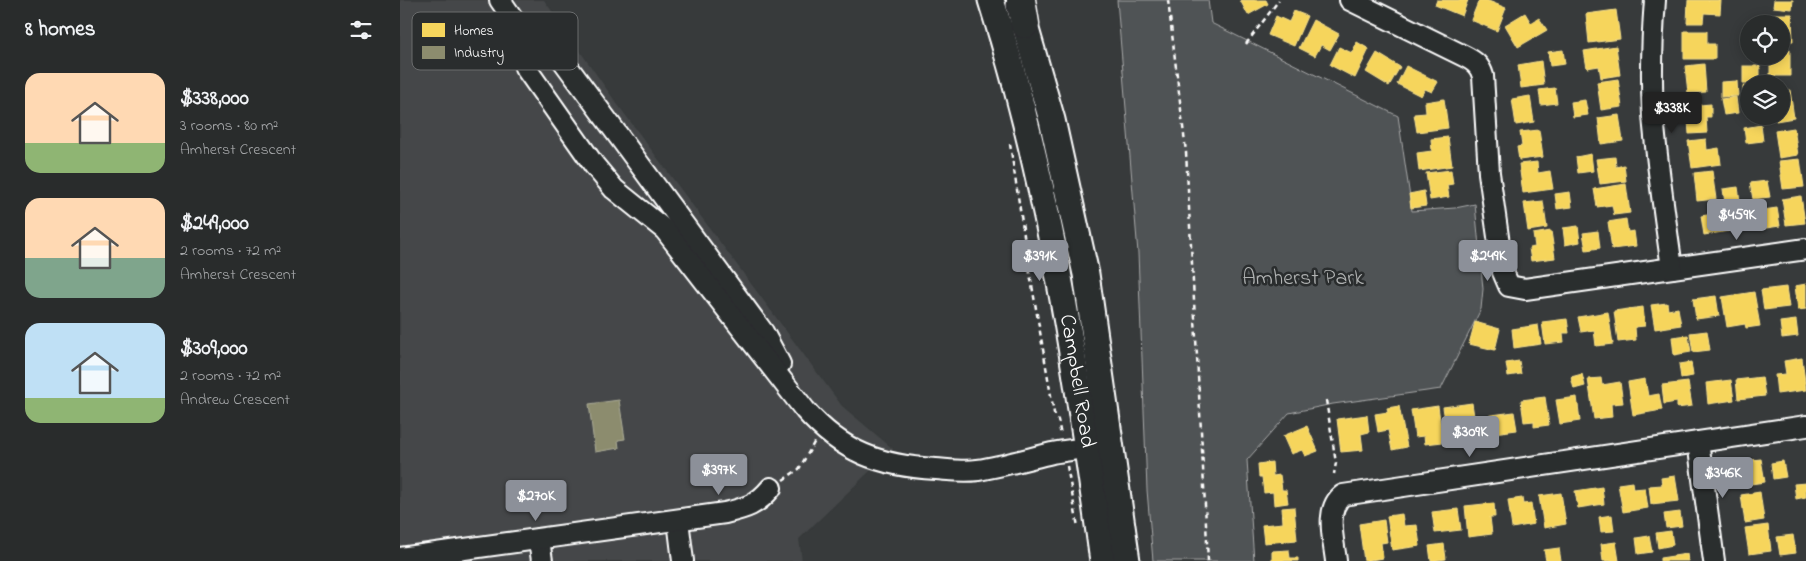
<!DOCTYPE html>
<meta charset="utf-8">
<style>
:root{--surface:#292c2c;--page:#313434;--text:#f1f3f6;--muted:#a5a7a9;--line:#454848;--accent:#8c9099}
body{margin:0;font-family:"Indie Flower",sans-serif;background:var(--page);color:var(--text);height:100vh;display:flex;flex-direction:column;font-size:19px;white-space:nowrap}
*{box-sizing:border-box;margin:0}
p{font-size:16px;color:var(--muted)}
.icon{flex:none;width:28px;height:28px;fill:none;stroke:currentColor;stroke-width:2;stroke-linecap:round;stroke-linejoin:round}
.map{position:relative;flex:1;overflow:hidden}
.panel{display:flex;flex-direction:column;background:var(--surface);width:400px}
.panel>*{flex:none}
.tools{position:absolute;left:1340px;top:15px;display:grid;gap:10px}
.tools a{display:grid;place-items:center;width:50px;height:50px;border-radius:50%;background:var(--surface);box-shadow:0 2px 12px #0003,0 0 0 1px var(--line);font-size:25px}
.price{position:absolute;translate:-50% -42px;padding:0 11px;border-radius:5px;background:var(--accent);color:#fff;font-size:16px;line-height:32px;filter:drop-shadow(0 1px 2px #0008)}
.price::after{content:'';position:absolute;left:50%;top:30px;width:15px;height:11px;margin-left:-8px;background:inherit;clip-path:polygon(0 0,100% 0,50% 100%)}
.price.on{background:#222;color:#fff}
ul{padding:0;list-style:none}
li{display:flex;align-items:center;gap:15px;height:125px;padding:0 25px}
li span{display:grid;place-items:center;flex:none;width:140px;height:100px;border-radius:15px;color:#555}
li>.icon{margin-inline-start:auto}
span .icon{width:60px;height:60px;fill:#fffc;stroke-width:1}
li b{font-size:21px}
h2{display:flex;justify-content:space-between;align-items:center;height:60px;padding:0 25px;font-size:21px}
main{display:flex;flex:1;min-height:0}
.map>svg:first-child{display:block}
.built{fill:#444748}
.green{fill:#505354;stroke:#a8a9aa}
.homes{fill:#f6d55c;stroke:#f9e28d}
.industry{fill:#8c8c6e;stroke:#aeae9a}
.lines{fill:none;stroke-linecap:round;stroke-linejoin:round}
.minor-casing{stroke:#fff;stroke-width:24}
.major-casing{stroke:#fff;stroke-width:29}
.highway-casing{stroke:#fff;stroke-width:31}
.path{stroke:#fff;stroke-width:2.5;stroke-dasharray:5 4;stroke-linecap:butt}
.minor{stroke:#2a2d2e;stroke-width:20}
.major{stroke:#2a2d2e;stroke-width:25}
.highway{stroke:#2a2d2e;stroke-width:28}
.labels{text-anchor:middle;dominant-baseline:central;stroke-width:5;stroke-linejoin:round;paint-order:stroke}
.park-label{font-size:22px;fill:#b0b2b2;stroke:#2a2d2e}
.street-label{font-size:22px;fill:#fff;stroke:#2a2d2e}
.key{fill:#2a2d2e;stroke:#6a6c6d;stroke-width:1}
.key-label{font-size:14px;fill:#fff}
</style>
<main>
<section class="panel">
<h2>8 homes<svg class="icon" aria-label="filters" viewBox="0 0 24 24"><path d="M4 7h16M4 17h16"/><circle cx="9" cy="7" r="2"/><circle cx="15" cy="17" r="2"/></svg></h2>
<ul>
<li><span style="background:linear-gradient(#ffd9b3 70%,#8fb573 0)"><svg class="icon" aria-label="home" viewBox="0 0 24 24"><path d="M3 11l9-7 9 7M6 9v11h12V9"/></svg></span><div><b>$338,000</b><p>3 rooms · 80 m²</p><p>Amherst Crescent</p></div></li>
<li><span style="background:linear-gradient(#ffd9b3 60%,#7fa58c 0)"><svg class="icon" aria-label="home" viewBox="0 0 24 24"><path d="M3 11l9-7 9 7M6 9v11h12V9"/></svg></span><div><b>$249,000</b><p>2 rooms · 72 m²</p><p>Amherst Crescent</p></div></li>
<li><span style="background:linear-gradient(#bfe0f5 75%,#8fb573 0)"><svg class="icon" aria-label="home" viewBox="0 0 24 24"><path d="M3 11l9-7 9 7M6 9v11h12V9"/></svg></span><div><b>$309,000</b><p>2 rooms · 72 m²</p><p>Andrew Crescent</p></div></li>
</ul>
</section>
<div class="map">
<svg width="1406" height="561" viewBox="0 0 1406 561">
<rect width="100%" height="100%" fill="#373a3b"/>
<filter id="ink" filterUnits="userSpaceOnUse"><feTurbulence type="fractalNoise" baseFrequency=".02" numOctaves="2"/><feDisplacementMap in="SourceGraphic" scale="10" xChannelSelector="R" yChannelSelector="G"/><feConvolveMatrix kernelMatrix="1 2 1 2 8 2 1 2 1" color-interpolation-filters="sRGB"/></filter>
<g filter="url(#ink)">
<path class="built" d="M0,0H144L215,101L442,406L493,449L399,539L402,561H0Z"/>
<path class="green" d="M717,0H808L811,23L998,116L1012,211L1055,208L1075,204L1083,289L1081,309L1041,389L933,404L889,413L847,460L854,561H753L747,490L738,253Z"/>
<g class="homes">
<path d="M840,0H866L868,4L848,15Z"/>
<path d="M1037,0H1068L1062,16L1035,5Z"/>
<path d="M1079,0H1086L1106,8L1097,31L1071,20Z"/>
<path d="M1288,0H1321L1320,14L1304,13L1303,23H1287Z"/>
<path d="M1374,0H1393L1392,9L1373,7Z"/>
<path d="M1216,10L1220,39L1189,43L1186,14Z"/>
<path d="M894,11L907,16L894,46L868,35L876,16L889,22Z"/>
<path d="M1125,13L1131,23L1139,18L1147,30L1118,47L1105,25Z"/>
<path d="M1373,14H1392L1393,41L1381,42V24H1373Z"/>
<path d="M913,20L939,34L930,50L921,45L915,56L899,48Z"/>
<path d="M1284,31H1307V44H1315V59H1284Z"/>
<path d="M957,42L969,49L955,78L930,65L939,47L952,53Z"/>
<path d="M1216,46L1220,75L1201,78L1199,66L1187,68L1184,51Z"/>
<path d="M1163,50L1165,64L1150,66L1148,52Z"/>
<path d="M1381,50H1390V76H1370V56H1381Z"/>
<path d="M977,53L1000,67L989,86L966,72Z"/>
<path d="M1141,61L1144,85L1121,88L1118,65Z"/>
<path d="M1304,64L1306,92L1288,93L1285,66Z"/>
<path d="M1006,66L1038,82L1032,92L1025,89L1021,96L997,84Z"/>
<rect x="1343" y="66" width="17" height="17"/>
<path d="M1218,79L1222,107L1201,110L1197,82Z"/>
<path d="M1337,81L1338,96L1321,97V82Z"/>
<rect x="1343" y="86" width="6" height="16"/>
<path d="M1155,88L1157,103L1141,105L1139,90Z"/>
<path d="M1390,90L1394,118L1376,121L1375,116H1381V91Z"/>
<path d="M1130,96L1134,122L1116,125L1112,99Z"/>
<path d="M1336,97L1338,113L1324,115L1321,99Z"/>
<path d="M1044,99L1048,128L1017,132L1014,114L1026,113L1025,102Z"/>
<path d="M1185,100L1188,115L1173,117L1171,102Z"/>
<path d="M1311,104V117H1306L1307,133L1289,134L1287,106Z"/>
<path d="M1219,115L1223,141L1201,144L1198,118Z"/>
<path d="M1361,125L1363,141L1346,143L1344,128Z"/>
<path d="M1394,128L1398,155L1379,158L1375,131Z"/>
<path d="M1139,130L1143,157L1119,160L1117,147L1122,146L1120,132Z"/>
<path d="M1048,137L1052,166L1019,171L1017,153L1032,151L1031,139Z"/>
<path d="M1306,139L1307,150L1319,148L1321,164L1292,168L1288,141Z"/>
<path d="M1191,154L1193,171L1178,173L1176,157Z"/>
<path d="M1215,157L1216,167L1224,165L1226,181L1200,184L1196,159Z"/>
<path d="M1400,159L1404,187L1383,189L1379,161Z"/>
<path d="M1137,162L1138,173L1150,171L1153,189L1123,193L1119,164Z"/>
<path d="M1051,170L1053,184L1047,185L1049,197L1030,200L1026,173Z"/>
<path d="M1312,171L1316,199L1297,201L1294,173Z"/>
<path d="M1367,181L1370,197L1353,199L1350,183Z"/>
<path d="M1226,184L1230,213L1214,215L1212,205L1197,207L1194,189Z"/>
<path d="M1338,187L1340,201L1325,203L1323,189Z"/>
<path d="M1024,191L1026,206L1011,208L1009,194Z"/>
<path d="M1170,192L1172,207L1157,209L1155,194Z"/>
<path d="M1401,196L1405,223L1386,225L1382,199Z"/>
<path d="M1143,201L1147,228L1128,231L1124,203Z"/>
<path d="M1348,208L1350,224L1336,226L1335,222L1328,223L1329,231L1304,235L1301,216Z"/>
<path d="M1377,208L1380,226L1359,229L1356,211Z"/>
<path d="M1226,219L1228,232L1234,231L1236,246L1212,249L1208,222Z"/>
<path d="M1178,226L1180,242L1165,245L1163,228Z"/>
<path d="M1151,231L1155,258L1131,261L1129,248L1135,247L1133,234Z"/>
<path d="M1198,231L1200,248L1186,250L1183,233Z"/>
<path d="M1406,284V309L1398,310L1395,286Z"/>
<path d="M1386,287L1389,307L1364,310L1361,290Z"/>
<path d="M1354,292L1360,326L1346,328L1345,324L1327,327L1322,297Z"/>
<path d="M1316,296L1319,316L1296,319L1293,299Z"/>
<path d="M1267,303L1268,310L1278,308L1281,325L1255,329L1251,305Z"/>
<path d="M1243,307L1245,326L1235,327L1236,340L1218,342L1214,311Z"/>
<path d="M1208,312L1213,344L1196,346L1194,330L1181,332L1178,317Z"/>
<path d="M1167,319L1169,333H1163L1164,342L1145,344L1142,322Z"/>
<path d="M1396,320L1398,336L1382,338L1380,322Z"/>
<path d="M1075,322L1100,329L1095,350L1069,344Z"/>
<path d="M1138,325L1141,344L1114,348L1112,329Z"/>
<path d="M1307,331L1310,350L1293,352L1290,333Z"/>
<path d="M1288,335L1291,352L1274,355L1272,337Z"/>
<path d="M1402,358L1406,390L1377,394L1375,375L1386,374L1384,361Z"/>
<path d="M1119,361L1121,374L1108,376L1106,363Z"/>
<path d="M1291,362L1293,376L1281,378L1279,364Z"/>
<path d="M1182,374L1185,386L1174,389L1171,377Z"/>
<path d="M1362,377L1365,396L1338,399L1336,380Z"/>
<path d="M1201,378L1202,385L1220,382L1223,403L1211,404L1212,417L1194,419L1188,379Z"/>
<path d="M1245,379L1248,396L1259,394L1262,410L1233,415L1228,382Z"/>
<path d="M1331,380L1334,400L1308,404L1306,383Z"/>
<path d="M1288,382L1292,406L1277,408V402L1264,404L1262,385Z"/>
<path d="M1145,397L1149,425L1134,427V421L1124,422L1121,400Z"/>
<path d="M1177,397L1180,421L1160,424L1156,400Z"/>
<path d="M1072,403L1075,423L1061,425L1063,438L1048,440L1043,407Z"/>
<path d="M999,406L1007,447L992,450L988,430L978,432L975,414L988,412L987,408Z"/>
<path d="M1038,406L1043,442L1025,444L1024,436L1015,437L1011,410Z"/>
<path d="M1114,412L1117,430L1086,434L1084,416Z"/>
<path d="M967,415L969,432L961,434L963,450L941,452L937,419Z"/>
<path d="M907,426L918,451L905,456L902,450L891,454L883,436Z"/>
<path d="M1361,459L1365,482L1336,486L1334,471L1344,469L1343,461Z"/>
<path d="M1383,461L1386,477L1373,479L1371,463Z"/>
<path d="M872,462L873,476L880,475L882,490H886L888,503L874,505L873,492L864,493L862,477H859L858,464Z"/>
<path d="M1275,476L1279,501L1251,504L1249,486L1262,485L1261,478Z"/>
<path d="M1232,482L1233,489L1245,488L1248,508L1223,512L1218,484Z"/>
<path d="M1406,483V497L1396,499L1394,484Z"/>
<path d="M1202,487L1204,504L1178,508L1175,491Z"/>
<path d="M1360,492L1364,520L1345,523L1341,495Z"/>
<path d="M1161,493L1166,524L1144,528L1139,496Z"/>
<path d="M1122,498L1123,504L1131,503L1134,524L1112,528L1108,500Z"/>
<path d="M1094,503L1095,517H1090L1092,534L1068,537L1065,506Z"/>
<path d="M894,507L897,540L864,543L862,525L883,523L882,508Z"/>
<path d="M1058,509L1061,530L1035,533L1032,512Z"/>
<path d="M1280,512L1282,526L1266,528L1264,514Z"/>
<path d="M1002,514L1004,526L1017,525L1020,546L992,550L987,516Z"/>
<path d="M1212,515L1214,531L1201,532L1199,517Z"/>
<path d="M984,520L987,542L981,543L983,558L964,561L959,524Z"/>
<path d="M1368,525L1371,551L1349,554L1345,528Z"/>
<path d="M1271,531L1273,545L1258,548L1256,533Z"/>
<path d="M1393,535L1396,553L1380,555L1377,537Z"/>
<path d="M1249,536L1252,552L1238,554L1236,538Z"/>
<path d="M1216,542L1219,561H1203L1201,544Z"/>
<path d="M1044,544L1046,559L1031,561L1029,546Z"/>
<path d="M1159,548L1161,561H1146L1144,550Z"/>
<path d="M889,550L890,558H898V561H872V551Z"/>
<path d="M1287,554L1288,561H1260V558Z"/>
</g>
<path class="industry" d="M219,400L225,439L218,440L219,448L195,452L189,404Z"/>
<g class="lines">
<defs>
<g id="minor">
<path d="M100,0L116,23L153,47L363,332L380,364"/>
<path d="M950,0L1064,56C1074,61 1080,65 1083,76L1089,173L1103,272L1109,286L1125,289L1406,249"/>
<path d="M1255,0C1252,38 1251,77 1253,115C1257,166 1265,217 1272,268"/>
<path d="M116,23L125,67L194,165L214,189L265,230L405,410C442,452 480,466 536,469C550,470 564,472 578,470C603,466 627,459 652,453C668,450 685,448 701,446"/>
<path d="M1298,442L1314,561"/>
<path d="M278,520L283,561"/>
<path d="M139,539L142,561"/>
<path d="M0,558L325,513C346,508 357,505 371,488"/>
<path d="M936,561C934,541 924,509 943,495L1406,426"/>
</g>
<g id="major">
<path id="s1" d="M591,0C649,182 677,372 703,561"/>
<path d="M619,5L652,120L686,274L727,561"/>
</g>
<path id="highway" d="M621,0L625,24"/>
</defs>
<use href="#minor" class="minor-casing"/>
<use href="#major" class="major-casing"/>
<use href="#highway" class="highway-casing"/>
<g class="path">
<path d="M768,0L786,152L808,561"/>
<path d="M846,44L879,0"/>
<path d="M610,144L629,268L654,413L658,420L661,436"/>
<path d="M926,400L936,463L934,474"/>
<path d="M667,466L678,527"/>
<path d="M383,480L399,469L415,441"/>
</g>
<use href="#minor" class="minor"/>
<use href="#major" class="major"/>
<use href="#highway" class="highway"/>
</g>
</g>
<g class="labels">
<g class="park-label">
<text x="903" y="279">Amherst Park</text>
</g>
<g class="street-label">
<text stroke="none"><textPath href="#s1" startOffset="391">Campbell Road</textPath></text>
</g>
</g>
<rect x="12" y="12" width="166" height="58" rx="8" class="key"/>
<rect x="22" y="23" width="23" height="14" fill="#f6d55c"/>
<rect x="22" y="46" width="23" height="13" fill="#8c8c6e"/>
<g class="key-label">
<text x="54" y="35">Homes</text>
<text x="54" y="57">Industry</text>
</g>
</svg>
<div class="tools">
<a><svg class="icon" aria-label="locate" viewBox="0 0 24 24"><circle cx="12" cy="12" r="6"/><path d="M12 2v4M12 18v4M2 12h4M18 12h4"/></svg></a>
<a><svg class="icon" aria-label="layers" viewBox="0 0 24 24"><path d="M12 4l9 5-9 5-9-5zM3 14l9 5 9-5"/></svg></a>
</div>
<b class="price on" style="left:1272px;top:134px">$338K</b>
<b class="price" style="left:1337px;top:241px">$459K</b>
<b class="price" style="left:640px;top:282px">$391K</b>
<b class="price" style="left:1088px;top:282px">$249K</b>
<b class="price" style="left:1070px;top:458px">$309K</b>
<b class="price" style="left:319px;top:496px">$397K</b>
<b class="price" style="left:1323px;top:499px">$346K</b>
<b class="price" style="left:136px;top:522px">$270K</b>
</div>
</main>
